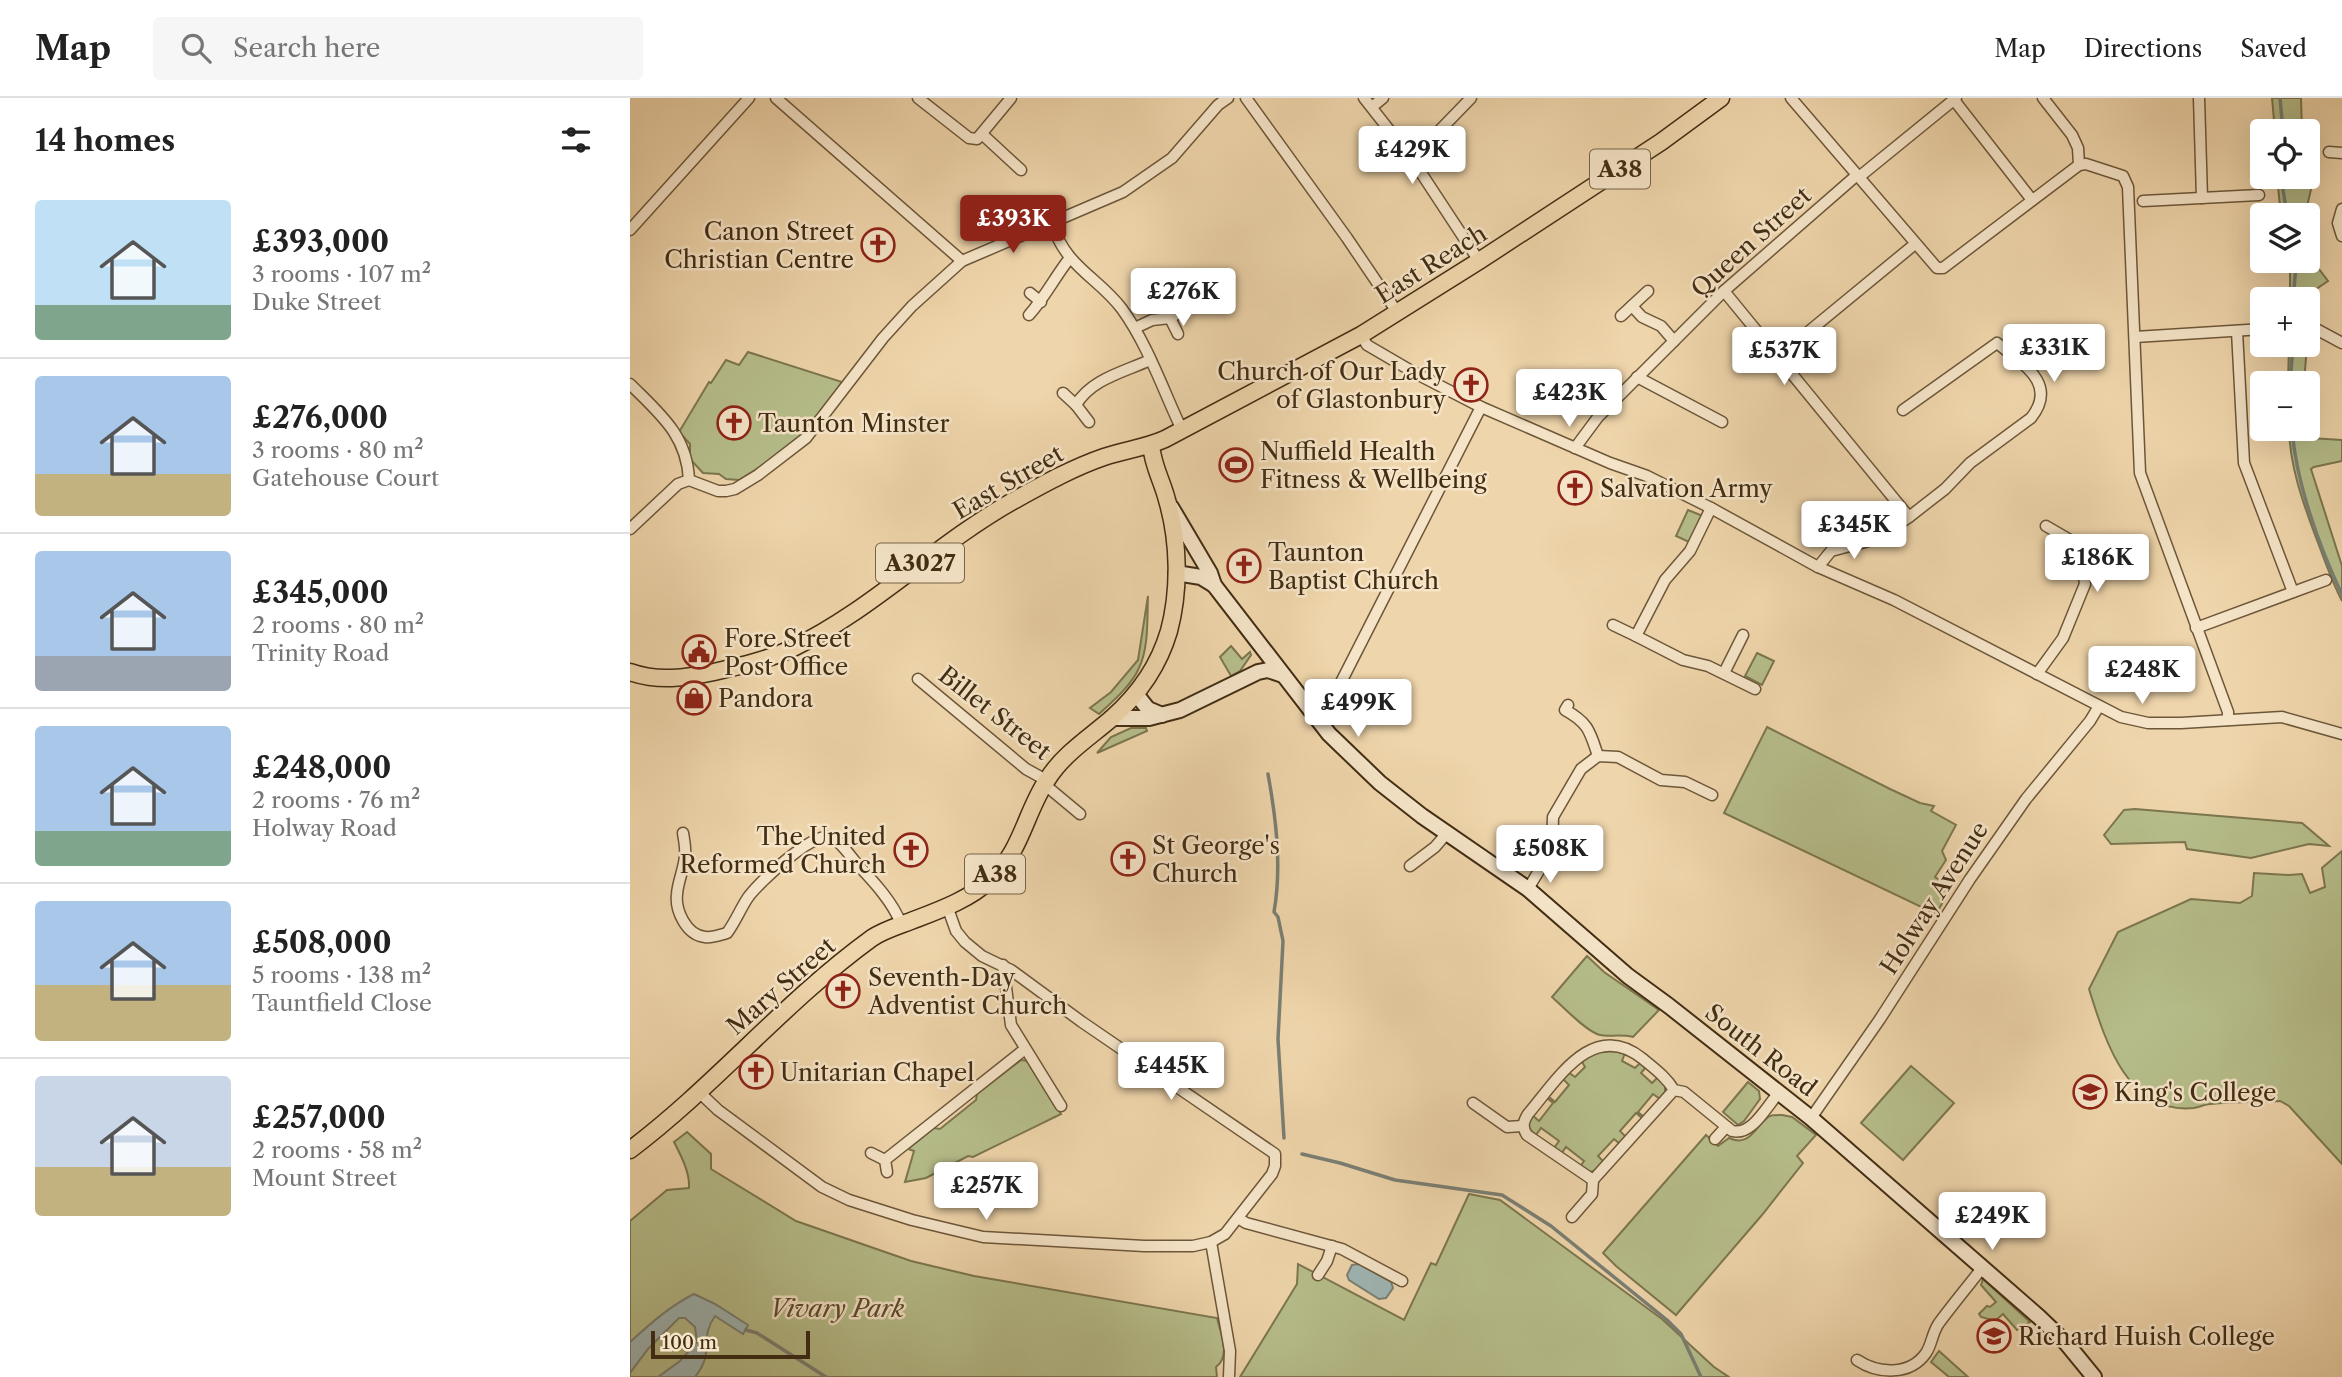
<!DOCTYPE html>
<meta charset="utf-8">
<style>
:root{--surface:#fff;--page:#f6f6f6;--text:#222;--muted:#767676;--line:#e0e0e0;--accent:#8f2418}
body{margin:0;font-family:"Libre Caslon Text",serif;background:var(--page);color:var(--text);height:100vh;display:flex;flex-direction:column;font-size:26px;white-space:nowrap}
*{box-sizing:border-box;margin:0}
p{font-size:23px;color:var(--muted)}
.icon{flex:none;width:38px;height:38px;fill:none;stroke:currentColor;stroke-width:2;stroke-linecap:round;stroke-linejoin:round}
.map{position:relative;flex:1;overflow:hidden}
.side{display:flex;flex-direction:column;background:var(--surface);width:630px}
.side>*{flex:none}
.fabs{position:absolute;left:1620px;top:21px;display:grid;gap:14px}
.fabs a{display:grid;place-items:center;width:70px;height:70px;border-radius:7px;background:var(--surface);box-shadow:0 7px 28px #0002;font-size:35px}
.scale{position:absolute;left:21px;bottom:18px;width:159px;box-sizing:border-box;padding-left:7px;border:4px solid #422d13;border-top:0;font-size:19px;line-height:24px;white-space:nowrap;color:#422d13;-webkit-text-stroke:5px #f5e4c8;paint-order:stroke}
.price{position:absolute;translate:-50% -60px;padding:0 16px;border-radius:7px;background:#fff;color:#222;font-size:23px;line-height:46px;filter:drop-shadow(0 2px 4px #0008)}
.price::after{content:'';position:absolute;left:50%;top:42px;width:21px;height:16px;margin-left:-10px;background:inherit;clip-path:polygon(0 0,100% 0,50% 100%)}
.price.current{background:var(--accent);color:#fff}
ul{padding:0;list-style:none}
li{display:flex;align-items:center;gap:21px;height:175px;padding:0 35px}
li+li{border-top:2px solid var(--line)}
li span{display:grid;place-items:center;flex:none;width:196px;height:140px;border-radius:7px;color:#555}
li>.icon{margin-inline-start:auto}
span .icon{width:84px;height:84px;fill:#fffc;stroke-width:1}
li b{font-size:30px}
h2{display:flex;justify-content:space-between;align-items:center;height:84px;padding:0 35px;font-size:30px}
header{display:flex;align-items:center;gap:42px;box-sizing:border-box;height:98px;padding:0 35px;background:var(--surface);border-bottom:2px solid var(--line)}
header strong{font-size:33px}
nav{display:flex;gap:38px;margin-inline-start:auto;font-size:24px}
.search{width:490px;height:63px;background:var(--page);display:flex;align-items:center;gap:18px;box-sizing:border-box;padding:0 24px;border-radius:7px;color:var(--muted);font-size:26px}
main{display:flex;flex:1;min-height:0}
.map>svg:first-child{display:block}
.green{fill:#b6be8b;stroke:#7c764f;stroke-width:2}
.water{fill:#9fb6b5;stroke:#7a7f74;stroke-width:2}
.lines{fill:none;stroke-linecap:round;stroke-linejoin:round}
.stream{stroke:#7a7f74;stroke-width:3.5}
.street-casing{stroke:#6d5739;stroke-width:13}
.secondary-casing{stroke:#422d13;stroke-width:18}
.primary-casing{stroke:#422d13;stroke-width:19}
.street{stroke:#f5e4c8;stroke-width:10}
.secondary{stroke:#f5e4c8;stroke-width:14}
.primary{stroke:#efd5ab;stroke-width:16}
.labels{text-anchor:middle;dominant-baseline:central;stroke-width:5;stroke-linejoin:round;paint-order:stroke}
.shield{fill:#f5e4c8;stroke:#786449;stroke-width:2}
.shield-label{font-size:23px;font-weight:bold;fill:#422d13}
.poi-label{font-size:24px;fill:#422d13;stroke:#f5e4c8;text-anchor:start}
.street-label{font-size:24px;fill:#422d13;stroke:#f5e4c8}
.park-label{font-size:24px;font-style:italic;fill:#594a2b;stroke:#f5e4c8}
</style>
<header>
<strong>Map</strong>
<div class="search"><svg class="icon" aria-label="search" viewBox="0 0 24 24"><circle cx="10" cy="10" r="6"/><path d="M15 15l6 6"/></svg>Search here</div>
<nav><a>Map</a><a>Directions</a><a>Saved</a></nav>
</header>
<main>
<section class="side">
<h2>14 homes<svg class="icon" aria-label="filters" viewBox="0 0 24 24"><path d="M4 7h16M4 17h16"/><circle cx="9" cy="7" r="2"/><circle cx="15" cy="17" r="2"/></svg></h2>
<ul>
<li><span style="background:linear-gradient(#bfe0f5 75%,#7fa58c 0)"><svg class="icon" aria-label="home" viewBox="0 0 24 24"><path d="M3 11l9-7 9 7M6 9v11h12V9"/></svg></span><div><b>£393,000</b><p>3 rooms · 107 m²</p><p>Duke Street</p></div></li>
<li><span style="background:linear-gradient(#a9c7e8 70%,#c2b280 0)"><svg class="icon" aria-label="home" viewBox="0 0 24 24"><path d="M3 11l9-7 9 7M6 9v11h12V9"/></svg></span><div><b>£276,000</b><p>3 rooms · 80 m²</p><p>Gatehouse Court</p></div></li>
<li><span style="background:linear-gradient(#a9c7e8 75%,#9aa5b1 0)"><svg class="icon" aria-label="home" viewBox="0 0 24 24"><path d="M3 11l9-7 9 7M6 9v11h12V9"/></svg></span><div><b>£345,000</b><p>2 rooms · 80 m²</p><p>Trinity Road</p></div></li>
<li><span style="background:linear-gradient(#a9c7e8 75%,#7fa58c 0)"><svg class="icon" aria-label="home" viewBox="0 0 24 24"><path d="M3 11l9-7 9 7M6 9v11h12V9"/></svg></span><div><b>£248,000</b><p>2 rooms · 76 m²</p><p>Holway Road</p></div></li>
<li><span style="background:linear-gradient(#a9c7e8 60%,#c2b280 0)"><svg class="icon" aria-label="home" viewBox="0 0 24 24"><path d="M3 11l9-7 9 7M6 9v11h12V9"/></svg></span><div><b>£508,000</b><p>5 rooms · 138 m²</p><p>Tauntfield Close</p></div></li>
<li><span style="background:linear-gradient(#c9d6e8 65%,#c2b280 0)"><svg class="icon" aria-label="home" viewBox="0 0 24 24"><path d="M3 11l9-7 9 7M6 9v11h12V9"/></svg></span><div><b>£257,000</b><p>2 rooms · 58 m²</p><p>Mount Street</p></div></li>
</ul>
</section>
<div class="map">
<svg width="1712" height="1279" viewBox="0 0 1712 1279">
<rect width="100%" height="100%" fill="#efd5ab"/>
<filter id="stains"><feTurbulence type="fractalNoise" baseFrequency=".00286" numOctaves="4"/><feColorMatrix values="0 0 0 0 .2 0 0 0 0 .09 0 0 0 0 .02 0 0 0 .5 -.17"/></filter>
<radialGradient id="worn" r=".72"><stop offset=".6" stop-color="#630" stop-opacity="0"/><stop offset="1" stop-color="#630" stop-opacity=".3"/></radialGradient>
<g class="green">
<path d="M1642,0H1671L1672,33H1645Z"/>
<path d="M1647,79H1676L1678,86L1682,87L1675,117H1651Z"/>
<path d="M1678,150L1686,161L1683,163L1698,183L1682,194L1678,216V201H1660V163H1678Z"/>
<path d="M1659,247H1677L1674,285H1658Z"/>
<path d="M118,254L212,284L190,317L175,335L130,369L109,382L96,381L89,376L73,375L60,361V346L49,334L79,284L81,285L96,262L109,267Z"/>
<path d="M1659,331H1677L1680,340L1712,342V363L1684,369L1681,371L1712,468V503C1701,482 1694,460 1685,437C1672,402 1660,368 1659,331Z"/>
<path d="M1058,412L1073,418L1059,444L1046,438Z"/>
<path d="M518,498C517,520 519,549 509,570C501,588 483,603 469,616L460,610L481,594L508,562Z"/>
<path d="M601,548L612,561L620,554L621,557L610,573L601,578L590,559Z"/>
<path d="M1127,555L1144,563L1132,587L1115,578Z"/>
<path d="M1137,629L1260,691L1290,705L1304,708L1301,713L1326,727L1312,753L1316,762L1305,779L1321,790L1306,816L1094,715Z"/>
<path d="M501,630H516L517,633L467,655L481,639Z"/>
<path d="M1505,711L1672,725L1699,748L1679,746L1621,760L1557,751L1555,744L1481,746L1474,737L1494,712Z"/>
<path d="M1712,753V1066L1659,1008L1650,1003C1627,1004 1603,1004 1580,1006C1575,1006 1570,1009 1564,1010C1497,1017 1475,942 1459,891L1488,834L1561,801L1610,805L1622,798L1624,775L1659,777L1672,776L1680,795L1695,789L1692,770Z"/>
<path d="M957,858L974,874L1029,912L1003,939C991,936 979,939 970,937C957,934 933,909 922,899Z"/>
<path d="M982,953L995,955L992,963L1005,970L1011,964L1017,968L1011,975L1022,985L1028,979L1035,985V994L1030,1001L1023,996L1008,1014L1014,1019L1013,1021L1006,1015L990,1033L996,1039L990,1046L984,1041L968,1058L974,1064C965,1074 961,1077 949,1070L954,1063L936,1049L931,1056L924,1050L929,1043L911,1030L906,1037L900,1032L898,1027L902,1017L909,1023L923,1005L917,1000L918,998L925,1004L939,987L933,981L938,974L945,979L955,969L951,962L970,954Z"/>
<path d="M391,962L398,963L431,1016L343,1059L338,1058L296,1080L275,1084L284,1053L278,1051L304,1030L310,1031L346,1002L347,996Z"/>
<path d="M1281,968L1324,1005L1273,1062L1231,1025Z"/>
<path d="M1118,984L1129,993L1130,1001L1114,1023L1108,1027L1093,1014Z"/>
<path d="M1152,1017L1162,1019L1186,1037L1167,1058L1173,1065L1132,1117L1046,1217L986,1168L973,1155L1076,1037L1088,1048L1099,1040C1121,1050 1125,1027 1140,1018C1143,1017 1149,1017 1152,1017Z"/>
<path d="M57,1034L81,1056V1071L166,1123L281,1163L344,1178L587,1220C591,1236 601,1258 586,1269L587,1279H0V1123L37,1092L59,1090C60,1074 51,1058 44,1044Z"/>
<path d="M839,1096L870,1102L1032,1221L1084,1269L1099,1279H610L667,1186L668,1166L774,1222L801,1165L806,1167Z"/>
<path d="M1353,1181L1400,1224L1387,1232L1373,1216L1365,1223L1351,1219L1349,1216L1357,1208L1360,1209L1366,1204L1351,1187Z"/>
<path d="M1309,1253L1338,1279H1319L1301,1264Z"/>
</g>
<g class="water">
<path d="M729,1166L761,1184L763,1190L756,1200L749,1201L719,1182L717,1177L722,1167Z"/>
<path d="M64,1196L85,1206L118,1227L113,1236L85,1218C68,1242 86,1253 65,1279H28L50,1263L67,1244L65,1229L55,1220H49L18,1251L0,1275V1244C21,1225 40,1208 64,1196Z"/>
</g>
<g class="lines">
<g class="stream">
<path d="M1650,0L1653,33"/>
<path d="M1651,79L1657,117"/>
<path d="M1663,201L1666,168L1664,163"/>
<path d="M1660,285L1663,247"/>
<path d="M1662,331C1666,385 1689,448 1712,497"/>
<path d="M638,676C646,720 652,768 644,814L648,819L653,843L648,941L654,1040"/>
<path d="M672,1056L710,1065L765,1082L872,1097L921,1128L1037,1222L1051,1236L1071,1279"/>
<path d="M116,1232L127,1235L196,1279"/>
</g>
<defs>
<g id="street">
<path d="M146,0L332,163"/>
<path d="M288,0L339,40L347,41L381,0"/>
<path d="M616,0L717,140L767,214"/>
<path d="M734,0L782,61L849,163"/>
<path d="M1161,0L1307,170H1313L1449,67L1448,50L1442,37L1413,0"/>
<path d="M1569,0L1572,100"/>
<path d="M1324,2L1402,102"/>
<path d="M742,9L753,0"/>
<path d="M352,36L391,72"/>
<path d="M1699,54L1712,55"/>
<path d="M782,61L841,0"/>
<path d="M1449,67L1456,66L1493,78L1498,89L1510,375L1598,614V622"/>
<path d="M1229,79L1326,0"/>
<path d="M1513,103L1629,97"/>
<path d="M1712,111L1708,125L1712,138"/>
<path d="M422,125C435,169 468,179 492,211C518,247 533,292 552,332"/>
<path d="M0,132L119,0"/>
<path d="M563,190L571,202"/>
<path d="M1094,193L1279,419"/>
<path d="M400,195L411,204"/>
<path d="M1002,208L1012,219L1031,228L1044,243"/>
<path d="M399,217C415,199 425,179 439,161"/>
<path d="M991,218L1018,193"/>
<path d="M540,220L548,236"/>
<path d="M505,230L522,222L540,220L584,195"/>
<path d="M1678,230L1686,231L1712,245"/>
<path d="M1607,233L1614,365L1663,494"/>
<path d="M731,237L737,247L785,275L851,309L980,365L1017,378L1081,410L1188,469L1264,502L1491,619L1518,625H1551L1652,619L1712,636"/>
<path d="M1505,239L1633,231"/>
<path d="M1149,258L1285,146"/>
<path d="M1007,279L1092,324"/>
<path d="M0,286C30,316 57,337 59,382"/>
<path d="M433,295L446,307"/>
<path d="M459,324L446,307C461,281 494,274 520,262"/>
<path d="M945,350L968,319L1094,193L1227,77"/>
<path d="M59,382L88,393H96L105,391L128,377L176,340L253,240L282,208L332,163L493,94L542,60L588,7L598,0"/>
<path d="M1081,410L1060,453L1035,482L1006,538L1053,562L1078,568L1125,591"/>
<path d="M0,431L48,386L59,382"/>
<path d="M1188,469L1201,453L1246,441L1279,419L1315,391L1340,365L1401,320C1429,285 1391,265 1367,245L1273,312"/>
<path d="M983,527L1006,538"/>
<path d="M1566,530L1696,482"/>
<path d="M1094,575L1113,537"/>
<path d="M1407,576L1433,540L1455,486L1453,471L1440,442L1416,428"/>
<path d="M288,581L396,671L416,682"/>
<path d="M938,607L935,612C959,625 960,634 968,658"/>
<path d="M685,618L704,598L851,309"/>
<path d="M414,686L450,716"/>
<path d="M53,735C54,742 56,750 55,758C54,771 48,783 47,796C45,812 56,837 75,839C82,840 90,837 97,835C106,823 111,809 119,798C130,784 182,734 200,739C210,742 220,758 227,766C243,783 263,804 271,826"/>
<path d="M780,768L805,749L817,735"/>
<path d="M898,791L922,751L923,719L951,671L968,658L988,659L1031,682L1055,684L1082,697"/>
<path d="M373,867L381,927L431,1008"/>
<path d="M1044,992C1036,979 1025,971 1013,961C963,920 927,982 898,1016C893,1024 892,1029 897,1037L963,1082L1044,992L1054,994L1102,1033C1122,1038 1136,1009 1148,996"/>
<path d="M69,994L88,1012L192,1089L219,1102L282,1122L353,1139L514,1148H563L581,1144L595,1136L642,1076L645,1068V1056L452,924L381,872L352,858L335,844L326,833L317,808"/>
<path d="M843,1005L877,1029L893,1028"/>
<path d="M1181,1020L1250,921L1340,781L1396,701L1460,623L1469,608"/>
<path d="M1085,1041L1096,1029"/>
<path d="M241,1055L255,1062L257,1074"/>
<path d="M255,1062L395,951"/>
<path d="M942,1119L962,1096L963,1082"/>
<path d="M608,1120L616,1125L712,1151L772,1183"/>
<path d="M581,1144L600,1253L599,1279"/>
<path d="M688,1177L697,1163L702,1148"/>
<path d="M1227,1262C1248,1276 1280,1278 1296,1255C1302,1246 1302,1235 1309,1225C1323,1206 1338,1188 1353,1169"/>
</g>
<g id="secondary">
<path d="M541,409L580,475L584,487"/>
<path d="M546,475L571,479L584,487L699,636L750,685L792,718L898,791L998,878L1039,908L1181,1020L1409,1219L1437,1246L1464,1279"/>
<path d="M506,596L518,611L532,617"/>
<path d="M481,620H519L550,612L628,574L638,572L653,577"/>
</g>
<g id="primary">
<path d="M0,574C28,584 56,580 84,574C110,568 137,562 161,551C241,513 305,447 383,403C412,387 442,370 474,359C494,352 515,350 535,341L731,237L849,163L1031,44L1091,0"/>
<path d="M0,1052C86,987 155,903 242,840C254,832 268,828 281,823C307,813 339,802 360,782C392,753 395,715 417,682C433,656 459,640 482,620C508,597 529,567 539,533C550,492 549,443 537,402C532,382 523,369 521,347"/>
</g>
</defs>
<use href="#street" class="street-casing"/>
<use href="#secondary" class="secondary-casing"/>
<use href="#primary" class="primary-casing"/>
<use href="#street" class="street"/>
<use href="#secondary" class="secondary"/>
<use href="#primary" class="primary"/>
</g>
<defs>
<symbol id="church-ring" viewBox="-11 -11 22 22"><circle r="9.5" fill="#f5e4c8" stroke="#8f2418" stroke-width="1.5"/><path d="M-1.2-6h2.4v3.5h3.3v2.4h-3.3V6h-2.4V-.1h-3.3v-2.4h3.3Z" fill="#8f2418"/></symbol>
<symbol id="stadium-ring" viewBox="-11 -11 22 22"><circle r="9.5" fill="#f5e4c8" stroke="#8f2418" stroke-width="1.5"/><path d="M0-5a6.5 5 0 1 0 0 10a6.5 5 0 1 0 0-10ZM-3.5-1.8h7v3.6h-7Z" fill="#8f2418"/></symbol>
<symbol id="civic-ring" viewBox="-11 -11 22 22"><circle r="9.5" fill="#f5e4c8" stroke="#8f2418" stroke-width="1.5"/><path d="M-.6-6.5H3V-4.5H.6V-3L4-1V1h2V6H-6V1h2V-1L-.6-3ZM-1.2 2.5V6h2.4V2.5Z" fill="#8f2418"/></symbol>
<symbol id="shop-ring" viewBox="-11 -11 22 22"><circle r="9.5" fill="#f5e4c8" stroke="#8f2418" stroke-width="1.5"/><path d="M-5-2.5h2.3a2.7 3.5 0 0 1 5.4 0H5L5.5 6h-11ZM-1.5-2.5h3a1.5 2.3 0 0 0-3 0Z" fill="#8f2418"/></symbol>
<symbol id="school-ring" viewBox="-11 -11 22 22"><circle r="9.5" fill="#f5e4c8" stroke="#8f2418" stroke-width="1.5"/><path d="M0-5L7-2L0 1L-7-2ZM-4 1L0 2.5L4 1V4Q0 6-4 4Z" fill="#8f2418"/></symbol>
<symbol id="university-ring" viewBox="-11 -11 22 22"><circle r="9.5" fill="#f5e4c8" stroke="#8f2418" stroke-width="1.5"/><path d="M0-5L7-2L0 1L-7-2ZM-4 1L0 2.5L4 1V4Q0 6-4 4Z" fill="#8f2418"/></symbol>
</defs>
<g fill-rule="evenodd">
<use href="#church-ring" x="229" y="128" width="38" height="38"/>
<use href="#church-ring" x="822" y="268" width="38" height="38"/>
<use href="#church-ring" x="85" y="306" width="38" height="38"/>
<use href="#stadium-ring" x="587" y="348" width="38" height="38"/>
<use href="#church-ring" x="926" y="371" width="38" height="38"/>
<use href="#church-ring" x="595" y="449" width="38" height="38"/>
<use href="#civic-ring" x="50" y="535" width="38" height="38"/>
<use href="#shop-ring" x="45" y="581" width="38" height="38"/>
<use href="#church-ring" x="262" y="733" width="38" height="38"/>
<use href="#church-ring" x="479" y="742" width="38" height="38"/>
<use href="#church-ring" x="194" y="874" width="38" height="38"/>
<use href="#church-ring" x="107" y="955" width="38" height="38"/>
<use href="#school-ring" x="1441" y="975" width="38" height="38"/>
<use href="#university-ring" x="1345" y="1219" width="38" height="38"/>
</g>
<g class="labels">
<g class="shield">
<rect x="960" y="51.5" width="60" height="39" rx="5"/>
<rect x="246" y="445.5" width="88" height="39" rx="5"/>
<rect x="335" y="756.5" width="60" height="39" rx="5"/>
</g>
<g class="shield-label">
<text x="990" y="71">A38</text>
<text x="290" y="465">A3027</text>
<text x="365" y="776">A38</text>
</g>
<g class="poi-label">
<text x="224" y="133" text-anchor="end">Canon Street<tspan x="224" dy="28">Christian Centre</tspan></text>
<text x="816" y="273" text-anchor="end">Church of Our Lady<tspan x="816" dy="28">of Glastonbury</tspan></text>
<text x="128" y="325">Taunton Minster</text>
<text x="630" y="353">Nuffield Health<tspan x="630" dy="28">Fitness &amp; Wellbeing</tspan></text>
<text x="970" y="390">Salvation Army</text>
<text x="638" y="454">Taunton<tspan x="638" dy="28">Baptist Church</tspan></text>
<text x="94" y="540">Fore Street<tspan x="94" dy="28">Post Office</tspan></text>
<text x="88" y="600">Pandora</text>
<text x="256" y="738" text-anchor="end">The United<tspan x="256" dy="28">Reformed Church</tspan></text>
<text x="522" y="747">St George's<tspan x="522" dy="28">Church</tspan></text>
<text x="238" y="879">Seventh-Day<tspan x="238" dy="28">Adventist Church</tspan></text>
<text x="150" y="974">Unitarian Chapel</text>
<text x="1484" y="994">King's College</text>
<text x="1388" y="1238">Richard Huish College</text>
</g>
<g class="street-label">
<text transform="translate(1121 144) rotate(-42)">Queen Street</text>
<text transform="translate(801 166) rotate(-32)">East Reach</text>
<text transform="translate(378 384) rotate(-30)">East Street</text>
<text transform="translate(365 615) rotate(38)">Billet Street</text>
<text transform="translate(1304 800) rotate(-57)">Holway Avenue</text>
<text transform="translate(151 888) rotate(-41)">Mary Street</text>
<text transform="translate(1131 952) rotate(38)">South Road</text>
</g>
<g class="park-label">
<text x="207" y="1210">Vivary Park</text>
</g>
</g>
<rect width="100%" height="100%" filter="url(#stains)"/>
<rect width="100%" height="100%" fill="url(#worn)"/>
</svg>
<div class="fabs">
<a><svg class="icon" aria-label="locate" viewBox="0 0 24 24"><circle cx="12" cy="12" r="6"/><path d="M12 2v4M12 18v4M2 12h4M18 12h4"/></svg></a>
<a><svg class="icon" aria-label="layers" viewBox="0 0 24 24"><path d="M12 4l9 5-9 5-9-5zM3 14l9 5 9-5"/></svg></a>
<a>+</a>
<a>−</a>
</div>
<div class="scale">100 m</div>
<b class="price" style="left:782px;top:88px">£429K</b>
<b class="price current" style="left:383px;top:157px">£393K</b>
<b class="price" style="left:553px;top:230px">£276K</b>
<b class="price" style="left:1424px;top:286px">£331K</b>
<b class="price" style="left:1154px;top:289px">£537K</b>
<b class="price" style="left:939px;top:331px">£423K</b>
<b class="price" style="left:1224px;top:463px">£345K</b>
<b class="price" style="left:1467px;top:496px">£186K</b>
<b class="price" style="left:1512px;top:608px">£248K</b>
<b class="price" style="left:728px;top:641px">£499K</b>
<b class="price" style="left:920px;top:787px">£508K</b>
<b class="price" style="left:541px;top:1004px">£445K</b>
<b class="price" style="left:356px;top:1124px">£257K</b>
<b class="price" style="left:1362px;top:1154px">£249K</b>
</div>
</main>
